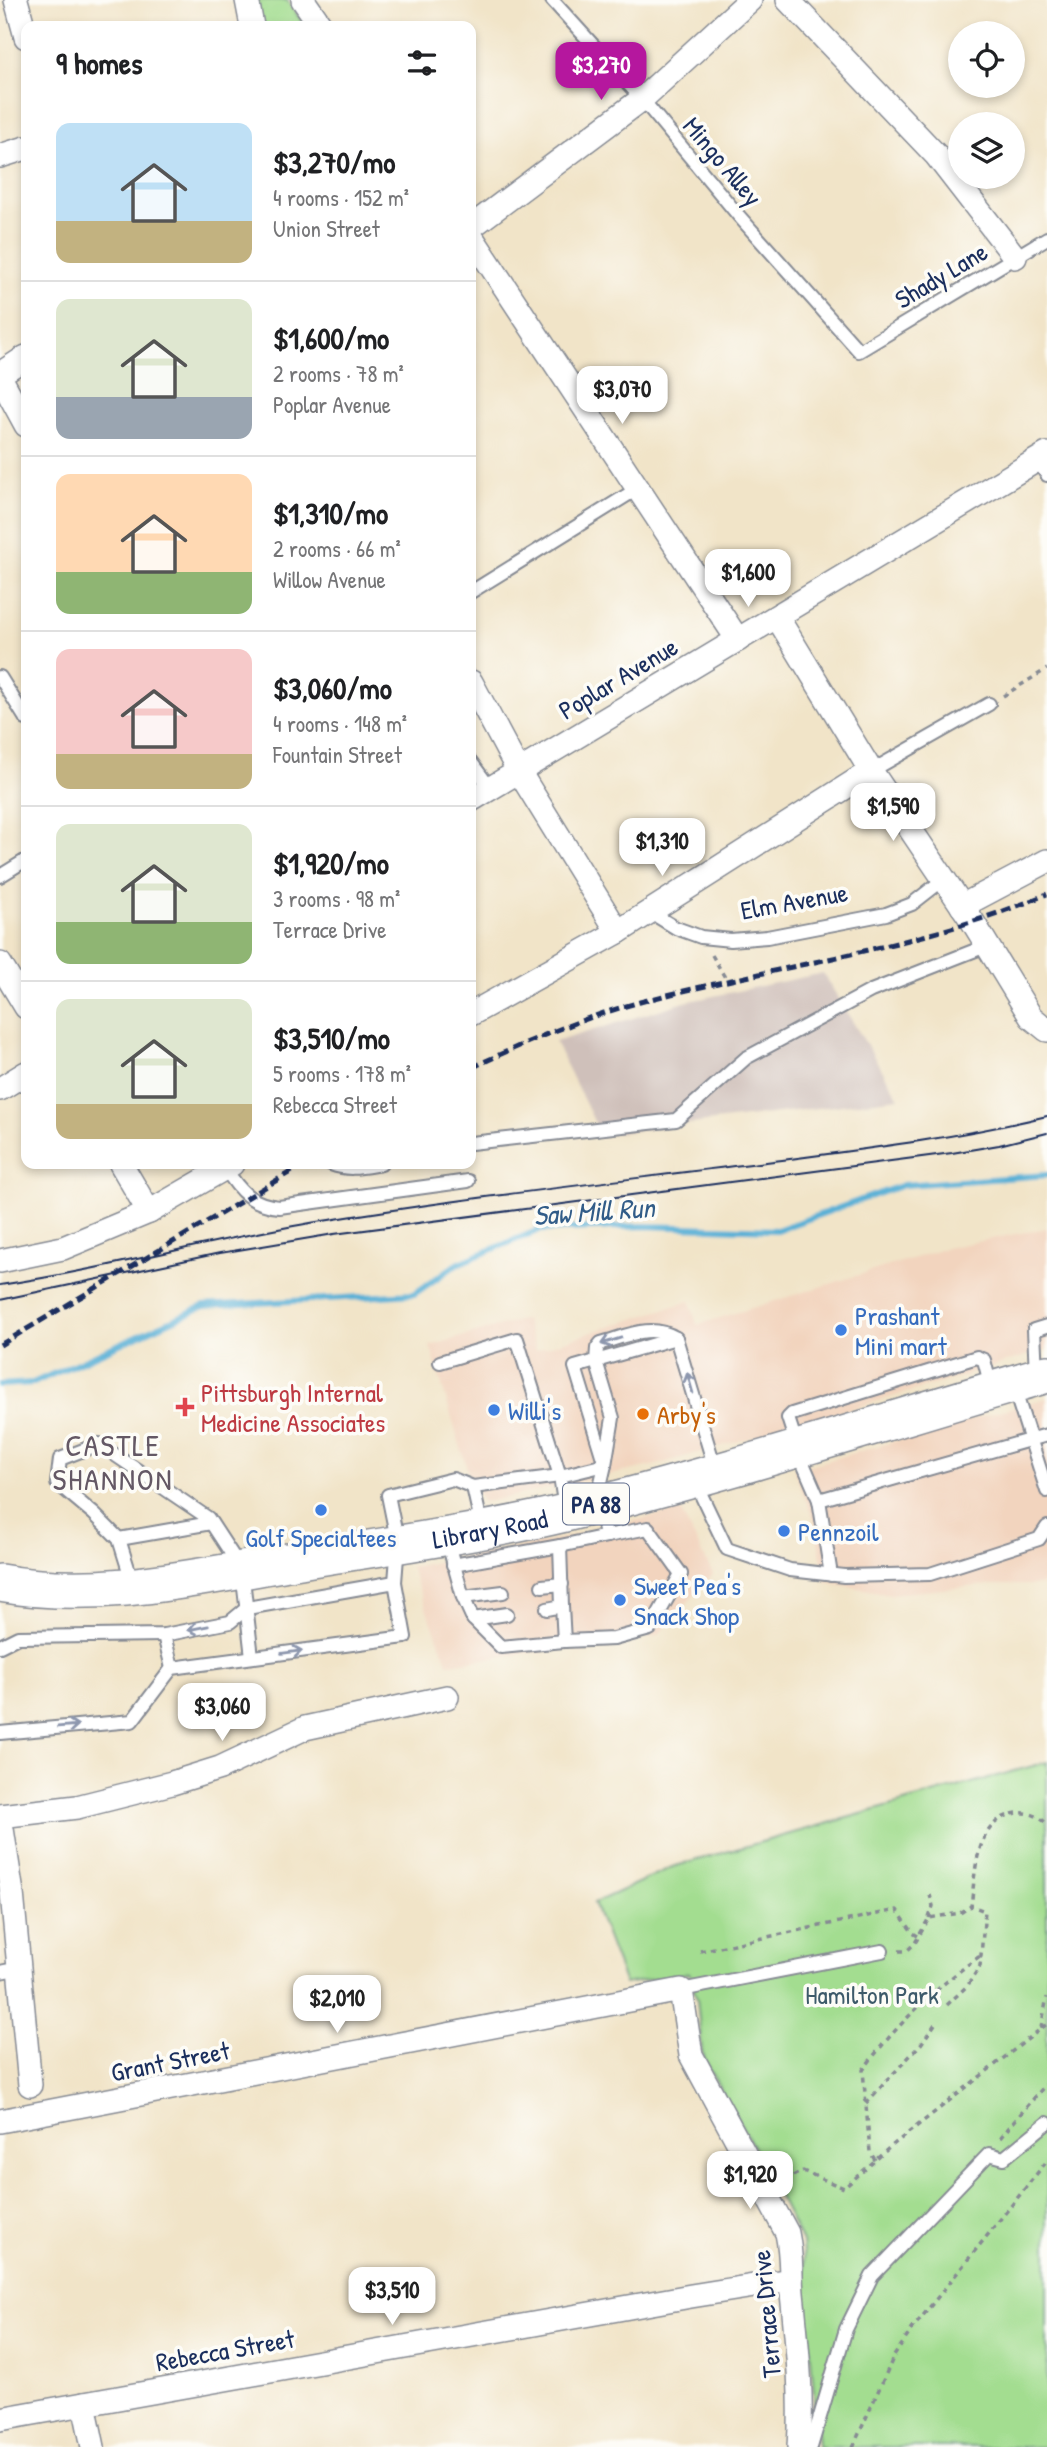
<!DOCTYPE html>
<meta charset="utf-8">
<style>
:root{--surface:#fff;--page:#f2f2f2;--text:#202124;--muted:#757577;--line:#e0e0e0;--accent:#b5179e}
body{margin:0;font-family:"Patrick Hand",sans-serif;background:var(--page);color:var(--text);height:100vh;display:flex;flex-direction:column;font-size:26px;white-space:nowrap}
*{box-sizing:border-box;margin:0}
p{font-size:23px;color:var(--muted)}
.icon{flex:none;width:38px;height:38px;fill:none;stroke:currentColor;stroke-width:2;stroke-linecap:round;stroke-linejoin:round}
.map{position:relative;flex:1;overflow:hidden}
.side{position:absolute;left:21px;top:21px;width:455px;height:1148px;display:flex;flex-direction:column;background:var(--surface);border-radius:14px;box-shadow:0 4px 10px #0003}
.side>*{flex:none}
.tools{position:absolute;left:948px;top:21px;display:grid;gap:14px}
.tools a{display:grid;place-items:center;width:77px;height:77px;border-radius:50%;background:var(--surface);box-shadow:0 4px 10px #0003;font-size:35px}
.price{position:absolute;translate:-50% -60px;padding:0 16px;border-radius:14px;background:#fff;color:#222;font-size:23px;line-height:46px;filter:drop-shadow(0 2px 4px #0008)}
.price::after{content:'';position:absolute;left:50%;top:42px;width:21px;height:16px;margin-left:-10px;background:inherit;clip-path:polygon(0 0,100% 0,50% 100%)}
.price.on{background:var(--accent);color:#fff}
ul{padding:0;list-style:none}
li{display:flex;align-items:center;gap:21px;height:175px;padding:0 35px}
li+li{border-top:2px solid var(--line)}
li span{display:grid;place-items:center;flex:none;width:196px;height:140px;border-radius:14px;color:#555}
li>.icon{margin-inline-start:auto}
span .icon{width:84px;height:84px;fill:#fffc;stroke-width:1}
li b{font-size:30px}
h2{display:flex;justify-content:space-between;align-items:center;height:84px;padding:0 35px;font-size:30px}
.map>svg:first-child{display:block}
.built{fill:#f2d4be}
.industrial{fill:#cfc0ba}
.green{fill:#a3dd90;stroke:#5f8677;stroke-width:2}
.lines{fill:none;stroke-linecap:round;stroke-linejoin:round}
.stream{stroke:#5ab0d6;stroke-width:6}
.lane-casing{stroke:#868a93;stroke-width:16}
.street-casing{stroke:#868a93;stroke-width:26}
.primary-casing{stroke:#868a93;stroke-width:40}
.path{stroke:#868a93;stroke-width:3.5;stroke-dasharray:5 5;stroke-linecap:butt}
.lane{stroke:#fff;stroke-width:12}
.street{stroke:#fff;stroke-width:23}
.primary{stroke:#fff;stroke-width:37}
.tram{stroke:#1b2f5e;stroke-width:2}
.rail{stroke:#1b2f5e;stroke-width:5;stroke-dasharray:10 5;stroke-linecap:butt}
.oneway{stroke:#8d97ae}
.shop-dot{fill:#3f7fe0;stroke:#fdfcf7;stroke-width:2.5}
.health-dot{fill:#e0444e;stroke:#fdfcf7;stroke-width:2.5}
.food-dot{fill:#e8710a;stroke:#fdfcf7;stroke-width:2.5}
.labels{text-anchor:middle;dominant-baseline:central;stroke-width:7;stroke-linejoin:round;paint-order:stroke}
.shield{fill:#fdfcf7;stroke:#5f6c8c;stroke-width:2}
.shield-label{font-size:24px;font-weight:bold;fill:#1b2f5e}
.street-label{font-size:26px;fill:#1b2f5e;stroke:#fdfcf7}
.shop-label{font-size:26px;fill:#366cbe;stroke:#fdfcf7;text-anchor:start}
.health-label{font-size:26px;fill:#be3a42;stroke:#fdfcf7;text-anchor:start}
.food-label{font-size:26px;fill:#c56008;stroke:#fdfcf7;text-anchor:start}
.park-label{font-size:26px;fill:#3d5a6a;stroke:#fdfcf7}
.water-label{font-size:28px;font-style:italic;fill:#315c88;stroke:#fdfcf7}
.quarter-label{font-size:30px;letter-spacing:2px;fill:#645865;stroke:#fdfcf7}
</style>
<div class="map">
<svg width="1047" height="2447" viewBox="0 0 1047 2447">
<rect width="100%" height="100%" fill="#fdfcf7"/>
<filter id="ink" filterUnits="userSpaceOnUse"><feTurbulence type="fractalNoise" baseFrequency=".0143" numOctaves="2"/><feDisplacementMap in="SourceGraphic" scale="14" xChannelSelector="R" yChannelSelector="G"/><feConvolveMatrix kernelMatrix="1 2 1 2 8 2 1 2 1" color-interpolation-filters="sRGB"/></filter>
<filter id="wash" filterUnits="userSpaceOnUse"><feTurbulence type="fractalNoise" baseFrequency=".00686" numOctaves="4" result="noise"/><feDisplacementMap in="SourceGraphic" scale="28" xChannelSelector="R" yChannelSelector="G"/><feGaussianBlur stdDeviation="1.57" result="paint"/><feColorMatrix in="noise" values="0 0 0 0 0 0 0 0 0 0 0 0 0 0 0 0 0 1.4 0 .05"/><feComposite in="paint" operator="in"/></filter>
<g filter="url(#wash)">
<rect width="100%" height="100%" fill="#f1e4c8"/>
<g class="built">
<path d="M1047,1228V1349L940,1383L656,1465L505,1498L483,1502L469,1475L430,1346L525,1319L536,1350L690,1301L697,1325L950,1247Z"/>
<path d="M1047,1398V1581L1040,1585H988L890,1594L826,1582L814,1520L794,1470Z"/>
<path d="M680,1510L713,1574L658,1635L448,1664L410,1567L547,1542Z"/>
</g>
<path class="industrial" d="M823,973L899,1098L601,1135L555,1042L685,1002Z"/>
<g class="green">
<path d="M254,0H287L305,26H262Z"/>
<path d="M1047,1762V2447H818L802,2242L757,2153L709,2069L702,2051L697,1999L689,1973L625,1984L594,1903L672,1867Z"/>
</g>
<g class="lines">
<path class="stream" d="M0,1385L33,1383L204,1306L414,1294L457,1264L539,1230L645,1226L777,1230L903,1185L1047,1175"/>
</g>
</g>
<g filter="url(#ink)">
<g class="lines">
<defs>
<g id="lane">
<path d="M552,0L642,99L738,215L859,351L1047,238"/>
<path d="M1037,460L1047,475"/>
<path d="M471,592L637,489"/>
<path d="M0,677L26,719"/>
<path d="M471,762L490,788"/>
<path d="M871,771L989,704"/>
<path d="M0,876L26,860"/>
<path d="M650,912L676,928L701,937L731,940L767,937L886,914L912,904L944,879"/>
<path d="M471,1143L676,1120L746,1058L871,991L986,946"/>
<path d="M331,1164C348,1171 363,1167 381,1164"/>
<path d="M225,1168C240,1192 251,1204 279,1207L468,1181"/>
<path d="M440,1362L517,1339L560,1476L605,1465L613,1418L596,1361L597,1348L601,1343C627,1336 651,1323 676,1338"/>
<path d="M1036,1374L1034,1330L1047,1326"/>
<path d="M991,1387L984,1360L977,1357L792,1414L788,1418L802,1461L819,1500L1047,1435"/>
<path d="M1014,1388L1047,1491"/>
<path d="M695,1482L727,1549L790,1570L844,1576L930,1574L1039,1539L1047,1527"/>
<path d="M473,1487L482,1527"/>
<path d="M819,1500L831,1575"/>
<path d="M119,1539L211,1523"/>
<path d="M447,1540L463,1597L473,1619L507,1614"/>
<path d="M453,1565L560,1546"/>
<path d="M132,1581L119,1539L94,1514L57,1483L60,1459L99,1444L208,1518L242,1570L252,1657"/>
<path d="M395,1582L398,1544L388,1495L453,1479L473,1487L560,1476L565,1509"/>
<path d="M542,1586L562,1584"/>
<path d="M463,1597L503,1592"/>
<path d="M547,1609L562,1606L560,1546L607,1536L596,1504L605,1465L575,1367L676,1338L715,1468"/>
<path d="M473,1619L501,1647L564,1641L562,1606"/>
<path d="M164,1635L172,1668"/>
<path d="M564,1641L614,1639L650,1629L681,1574L648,1528L607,1536"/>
<path d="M0,1646L18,1637L164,1635L230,1622L247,1608L395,1582L405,1637L172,1668L132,1721L0,1733"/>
<path d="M0,1972L20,1968"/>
<path d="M681,1990L882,1951"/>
<path d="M811,2447L846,2329L872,2276L989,2154L1004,2158L1047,2123"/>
</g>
<g id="street">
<path d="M16,0L26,37"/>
<path d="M247,0L252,26"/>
<path d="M303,0L321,26"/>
<path d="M788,0L936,155L1015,257"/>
<path d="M0,156L26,148"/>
<path d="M471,227L642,99L750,0"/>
<path d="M471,236L738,640"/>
<path d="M0,374L26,357"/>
<path d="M0,377L26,425"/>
<path d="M777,617L871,771L973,922L1031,1017L1047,1030"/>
<path d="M471,682L518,770L618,932"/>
<path d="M471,800L1047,454"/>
<path d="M962,906L1047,861"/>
<path d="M0,964L26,1007"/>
<path d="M471,1014L618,932L871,771"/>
<path d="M0,1089L26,1073"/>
<path d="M121,1164L149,1212"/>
<path d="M0,1261L63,1248L149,1212L232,1164"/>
<path d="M0,1816L77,1807L172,1783L220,1768L305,1728L447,1697"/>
<path d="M0,1816L12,1893L30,2085"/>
<path d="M0,2121L681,1990L691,2055L787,2233C792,2256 790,2271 792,2293C797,2344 803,2396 799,2447"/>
<path d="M84,2404L93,2447"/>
<path d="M0,2419L691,2296L791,2280"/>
</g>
<g id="primary">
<path id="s1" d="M0,1583C98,1601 198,1577 294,1561C384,1546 476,1534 565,1513C727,1473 886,1421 1047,1374"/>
</g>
</defs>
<use href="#lane" class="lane-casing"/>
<use href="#street" class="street-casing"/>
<use href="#primary" class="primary-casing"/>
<g class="path">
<path d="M1003,696L1047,669"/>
<path d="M712,955L727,981"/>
<path d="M929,1918L933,1906L930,1895"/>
<path d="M700,1951L897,1910L913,1933L918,1936"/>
<path d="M899,1951H907L915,1943L929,1918L960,1913L971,1906C976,1872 974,1820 1017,1813C1029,1812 1038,1815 1047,1824"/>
<path d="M947,2005L968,1985L980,1966L985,1911L971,1906"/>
<path d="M1041,2028L1047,1997"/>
<path d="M866,2103L921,2044L935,2024"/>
<path d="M1000,2138L1047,2083"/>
<path d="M875,2160L870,2152L863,2070C894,2027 936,1987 980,1956"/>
<path d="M784,2180L803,2171L844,2188L889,2148L1047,2024"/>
<path d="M853,2447L894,2356L913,2328L1047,2161"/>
</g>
<use href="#lane" class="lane"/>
<use href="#street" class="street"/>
<use href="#primary" class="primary"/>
<g class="tram">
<path d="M0,1285C111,1269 219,1237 329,1220C477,1196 626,1180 774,1161C866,1149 957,1138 1047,1116"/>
<path d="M0,1300L220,1253L334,1234L952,1153L999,1145L1047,1133"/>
</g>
<g class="rail">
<path d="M471,1068C526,1042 581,1018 640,1002C775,966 918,949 1047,894"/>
<path d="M0,1345L304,1164"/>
</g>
</g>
<defs><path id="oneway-shaft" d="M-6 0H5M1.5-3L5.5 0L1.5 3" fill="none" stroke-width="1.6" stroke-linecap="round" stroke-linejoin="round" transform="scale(1.75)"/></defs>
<g class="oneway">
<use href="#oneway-shaft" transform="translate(611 1341) rotate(163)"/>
<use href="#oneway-shaft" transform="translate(690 1383) rotate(-106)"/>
<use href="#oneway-shaft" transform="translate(198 1628) rotate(169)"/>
<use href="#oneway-shaft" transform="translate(292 1652) rotate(-7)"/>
<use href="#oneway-shaft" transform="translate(68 1726) rotate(-5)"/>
</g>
</g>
<g class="shop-dot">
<circle cx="841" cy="1330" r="7"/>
<circle cx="494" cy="1410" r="7"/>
<circle cx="321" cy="1510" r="7"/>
<circle cx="784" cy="1531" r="7"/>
<circle cx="620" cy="1600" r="7"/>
</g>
<path class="health-dot" d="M181.5 1396.5h7v7h7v7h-7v7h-7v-7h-7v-7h7z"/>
<circle class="food-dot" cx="643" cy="1414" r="7"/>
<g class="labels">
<rect class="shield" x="563" y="1483.5" width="66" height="41" rx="5"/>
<g class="shield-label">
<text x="596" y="1504">PA 88</text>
</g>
<g class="street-label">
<text transform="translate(723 161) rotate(50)">Mingo Alley</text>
<text transform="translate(941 275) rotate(-31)">Shady Lane</text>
<text transform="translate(618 678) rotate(-31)">Poplar Avenue</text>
<text transform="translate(794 901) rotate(-10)">Elm Avenue</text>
<text stroke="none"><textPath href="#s1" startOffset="495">Library Road</textPath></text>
<text transform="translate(170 2061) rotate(-11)">Grant Street</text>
<text transform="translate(766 2314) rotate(-95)">Terrace Drive</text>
<text transform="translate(225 2350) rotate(-10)">Rebecca Street</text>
</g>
<g class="shop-label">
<text x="855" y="1315">Prashant<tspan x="855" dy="30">Mini mart</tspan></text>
<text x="508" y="1410">Willi's</text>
<text x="798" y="1531">Pennzoil</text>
<text x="321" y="1537" text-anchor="middle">Golf Specialtees</text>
<text x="634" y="1585">Sweet Pea's<tspan x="634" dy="30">Snack Shop</tspan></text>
</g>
<g class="health-label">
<text x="201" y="1392">Pittsburgh Internal<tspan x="201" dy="30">Medicine Associates</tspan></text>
</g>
<g class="food-label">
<text x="657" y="1414">Arby's</text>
</g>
<g class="park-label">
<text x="872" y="1994">Hamilton Park</text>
</g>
<g class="water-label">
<text transform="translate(594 1211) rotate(-4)">Saw Mill Run</text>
</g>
<g class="quarter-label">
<text x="113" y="1445">CASTLE<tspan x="113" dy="34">SHANNON</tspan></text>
</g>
</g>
</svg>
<div class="tools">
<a><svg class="icon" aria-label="locate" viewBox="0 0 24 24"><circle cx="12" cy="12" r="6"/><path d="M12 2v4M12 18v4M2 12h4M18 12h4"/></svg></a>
<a><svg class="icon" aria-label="layers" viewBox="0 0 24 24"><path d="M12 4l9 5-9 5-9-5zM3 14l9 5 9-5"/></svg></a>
</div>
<b class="price on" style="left:601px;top:102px">$3,270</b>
<b class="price" style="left:622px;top:426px">$3,070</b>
<b class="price" style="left:748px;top:609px">$1,600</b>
<b class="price" style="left:893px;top:843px">$1,590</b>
<b class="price" style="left:662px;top:878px">$1,310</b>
<b class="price" style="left:222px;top:1743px">$3,060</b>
<b class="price" style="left:337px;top:2035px">$2,010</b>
<b class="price" style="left:750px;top:2211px">$1,920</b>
<b class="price" style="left:392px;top:2327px">$3,510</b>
<section class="side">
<h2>9 homes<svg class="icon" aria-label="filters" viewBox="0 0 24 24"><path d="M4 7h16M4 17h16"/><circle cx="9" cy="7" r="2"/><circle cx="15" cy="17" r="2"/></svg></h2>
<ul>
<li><span style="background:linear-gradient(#bfe0f5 70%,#c2b280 0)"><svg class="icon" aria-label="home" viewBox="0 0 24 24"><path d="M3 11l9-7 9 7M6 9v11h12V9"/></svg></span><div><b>$3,270/mo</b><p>4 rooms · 152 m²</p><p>Union Street</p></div></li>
<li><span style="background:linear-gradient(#dfe7d0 70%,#9aa5b1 0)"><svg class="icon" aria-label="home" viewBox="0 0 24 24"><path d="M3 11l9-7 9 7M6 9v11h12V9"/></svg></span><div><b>$1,600/mo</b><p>2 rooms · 78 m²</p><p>Poplar Avenue</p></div></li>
<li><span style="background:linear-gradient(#ffd9b3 70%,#8fb573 0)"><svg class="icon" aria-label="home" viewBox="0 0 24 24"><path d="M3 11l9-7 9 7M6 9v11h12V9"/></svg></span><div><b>$1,310/mo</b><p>2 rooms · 66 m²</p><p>Willow Avenue</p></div></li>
<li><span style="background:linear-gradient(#f6c9c9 75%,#c2b280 0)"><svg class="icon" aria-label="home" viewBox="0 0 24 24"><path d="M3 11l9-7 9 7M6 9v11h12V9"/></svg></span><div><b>$3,060/mo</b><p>4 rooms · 148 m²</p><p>Fountain Street</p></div></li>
<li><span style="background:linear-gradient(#dfe7d0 70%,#8fb573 0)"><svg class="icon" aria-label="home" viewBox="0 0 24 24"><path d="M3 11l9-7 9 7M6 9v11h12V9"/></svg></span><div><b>$1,920/mo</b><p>3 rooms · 98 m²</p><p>Terrace Drive</p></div></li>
<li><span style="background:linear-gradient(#dfe7d0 75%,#c2b280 0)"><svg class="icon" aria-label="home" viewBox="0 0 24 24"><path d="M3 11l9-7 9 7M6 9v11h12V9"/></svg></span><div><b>$3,510/mo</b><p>5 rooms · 178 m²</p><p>Rebecca Street</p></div></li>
</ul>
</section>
</div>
